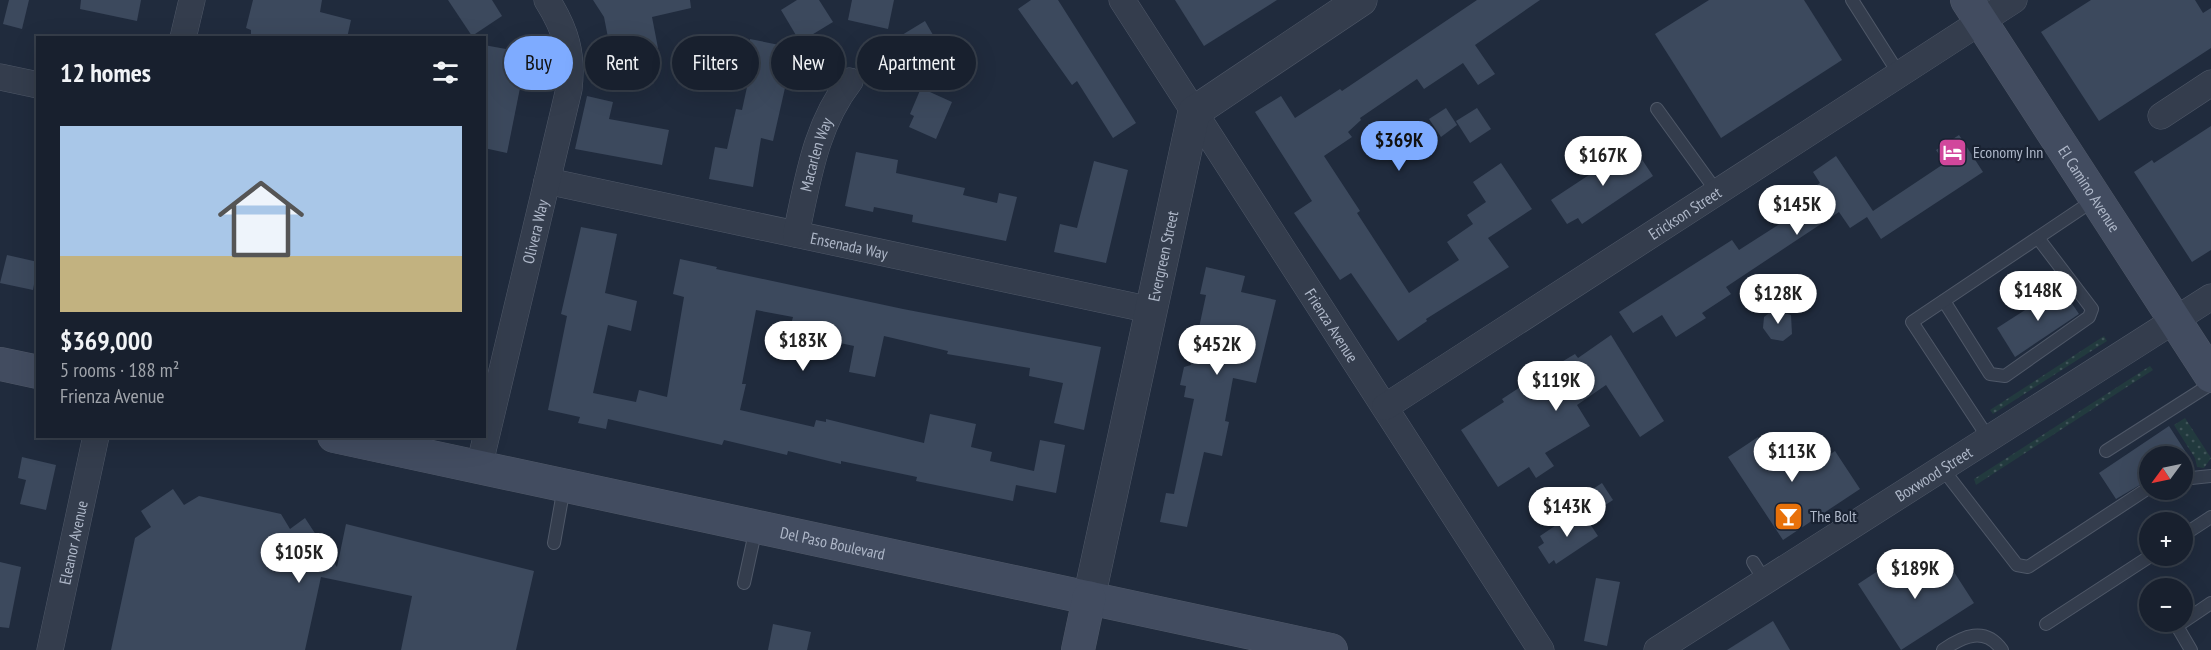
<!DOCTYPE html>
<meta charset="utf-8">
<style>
:root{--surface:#18202e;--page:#252d3a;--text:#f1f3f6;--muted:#9fa3aa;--line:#363e4a;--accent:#7eabff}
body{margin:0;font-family:"PT Sans Narrow",sans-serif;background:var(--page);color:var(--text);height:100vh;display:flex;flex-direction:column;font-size:22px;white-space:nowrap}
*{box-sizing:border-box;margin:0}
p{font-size:20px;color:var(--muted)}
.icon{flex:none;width:33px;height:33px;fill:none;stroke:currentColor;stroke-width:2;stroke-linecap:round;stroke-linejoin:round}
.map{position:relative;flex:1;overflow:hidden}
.drawer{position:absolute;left:36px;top:36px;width:450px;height:402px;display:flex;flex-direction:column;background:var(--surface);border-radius:0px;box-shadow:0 6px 24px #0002,0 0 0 2px var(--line)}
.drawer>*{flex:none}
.banner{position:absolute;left:504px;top:36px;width:570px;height:54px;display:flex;gap:12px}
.needle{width:39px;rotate:237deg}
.controls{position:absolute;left:2139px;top:446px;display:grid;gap:12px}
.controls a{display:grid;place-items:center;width:54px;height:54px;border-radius:50%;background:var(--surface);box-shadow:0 6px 24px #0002,0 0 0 2px var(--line);font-size:30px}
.price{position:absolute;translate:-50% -51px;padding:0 14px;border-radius:21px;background:#fff;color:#222;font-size:20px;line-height:39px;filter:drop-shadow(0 2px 3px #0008)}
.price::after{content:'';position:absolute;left:50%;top:36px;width:18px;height:14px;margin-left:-9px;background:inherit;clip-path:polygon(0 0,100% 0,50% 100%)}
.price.selected{background:var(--accent);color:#111}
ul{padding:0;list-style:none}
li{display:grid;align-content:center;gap:12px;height:318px;padding:0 24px}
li+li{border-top:2px solid var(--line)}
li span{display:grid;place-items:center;height:186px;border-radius:0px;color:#555}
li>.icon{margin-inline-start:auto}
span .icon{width:108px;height:108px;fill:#fffc;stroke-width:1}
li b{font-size:26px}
h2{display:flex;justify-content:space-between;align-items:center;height:72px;padding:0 24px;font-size:26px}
.chip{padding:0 21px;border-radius:27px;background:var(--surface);box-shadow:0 6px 24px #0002,0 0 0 2px var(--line);font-size:21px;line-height:54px}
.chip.selected{background:var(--accent);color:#111}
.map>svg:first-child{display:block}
.green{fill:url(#green-dots)}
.building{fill:#3c495d}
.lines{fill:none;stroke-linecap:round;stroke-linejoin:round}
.service-casing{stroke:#4f5868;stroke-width:14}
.minor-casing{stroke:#4f5868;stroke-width:27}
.tertiary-casing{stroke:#4f5868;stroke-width:33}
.secondary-casing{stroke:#4f5868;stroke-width:34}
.service{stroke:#343d4d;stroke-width:12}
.minor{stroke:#343d4d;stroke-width:26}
.tertiary{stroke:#343d4d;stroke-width:32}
.secondary{stroke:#424c60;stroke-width:33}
.labels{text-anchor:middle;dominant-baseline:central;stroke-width:4.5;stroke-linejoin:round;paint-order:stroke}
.poi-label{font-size:16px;fill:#afb8c9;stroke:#192232;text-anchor:start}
.street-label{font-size:16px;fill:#afb8c9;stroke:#192232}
</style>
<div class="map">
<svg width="2211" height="650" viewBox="0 0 2211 650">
<defs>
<pattern id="green-dots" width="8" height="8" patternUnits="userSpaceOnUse" patternTransform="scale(1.5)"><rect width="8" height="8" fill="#223a3e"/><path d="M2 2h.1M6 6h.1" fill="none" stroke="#405459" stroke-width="1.8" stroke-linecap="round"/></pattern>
</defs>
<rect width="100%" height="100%" fill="#202b3d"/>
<g class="green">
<path d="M2104,336L2107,341L1993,414L1990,410Z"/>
<path d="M2150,366L2153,370L1976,485L1974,479Z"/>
<path d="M2185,418L2211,458L2204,468L2197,467L2195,458L2174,425Z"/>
</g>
<g class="building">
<path d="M9,0H29L22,29L3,24Z"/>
<path d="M81,0H141L137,21L80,9Z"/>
<path d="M253,0H322L320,12L351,20L347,38H268L251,34V30L246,28Z"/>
<path d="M448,0H492L502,16L472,36Z"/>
<path d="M593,0H690L691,8L652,17L658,48L612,58L604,17Z"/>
<path d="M797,0H819L833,22L800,42L781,10Z"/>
<path d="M852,0H894L888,29L848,20Z"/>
<path d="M1031,0H1058L1136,123L1113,138L1077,81L1072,85L1018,9Z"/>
<path d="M1175,0H1277L1204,46Z"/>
<path d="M1477,0H1540L1475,45L1495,74L1478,85L1463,63L1424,89L1417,79L1360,118L1361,120L1348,132L1352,137L1324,156L1360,211L1357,213L1409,293L1459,260L1447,242L1473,224L1467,215L1486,202L1473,182L1501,163L1532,209L1488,238L1509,267L1426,319L1427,321L1398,341L1351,273L1340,280L1294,213L1312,201L1255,112L1281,96L1295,118L1340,89L1342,91Z"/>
<path d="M1709,0H1804L1842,60L1721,138L1655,34Z"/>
<path d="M2091,0H2195L2203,13L2211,8V48L2099,121L2041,32Z"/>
<path d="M925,21L944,54L916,71L897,38Z"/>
<path d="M750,39L794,48L773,141L761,138L753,187L709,179L715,147L727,149L736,109L742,110L752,64L746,63Z"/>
<path d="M484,45L527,53L507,153L484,148Z"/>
<path d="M921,88L952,102L936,139L909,127L914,116L910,114Z"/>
<path d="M587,96L613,102L609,119L669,130L662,165L575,149Z"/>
<path d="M1446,108L1457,125L1441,137L1429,119Z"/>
<path d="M1477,108L1491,129L1470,143L1456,121Z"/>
<path d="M2211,126V250L2192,262L2134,172L2152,160L2154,163Z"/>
<path d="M1959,135L1983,172L1881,239L1867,217L1850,228L1839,212L1726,287L1731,294L1702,313L1706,318L1676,337L1662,315L1633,333L1619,312L1732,240L1739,250L1781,223L1775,213L1820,183L1813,172L1836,156L1873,211L1945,163L1936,150Z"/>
<path d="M1633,146L1653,176L1582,224L1578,218L1567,224L1551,200Z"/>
<path d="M856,152L898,160L896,173L965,188L963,195L997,203L999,193L1017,197L1006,241L912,222L913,215L874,207L873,212L845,206Z"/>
<path d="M1094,161L1128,170L1106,263L1054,252L1060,224L1077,228Z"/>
<path d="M581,227L617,234L605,293L637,301L631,331L608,325L593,393L636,402L639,390L667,397L684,297L673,294L680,259L717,267L716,269L903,309L1101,347L1084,430L1054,423L1063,383L1029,376L1030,368L947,354L948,351L884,336L875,377L849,372L854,346L789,332L793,317L756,310L742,384H746L740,410L814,427L816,420L826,422V419L924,443L930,414L976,424L971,447L992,452L990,461L1034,471L1040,440L1065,445L1056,493L1016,485L1013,501L916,481L917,477L841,461V464L788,451L787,455L724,440L722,445L608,419L606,429L578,423L580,417L548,410L567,316L561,314Z"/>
<path d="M7,255L38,262L33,290L0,283Z"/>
<path d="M1206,267L1245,276L1241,292L1276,300L1256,383L1233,378L1225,421L1229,422L1222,456L1204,452L1187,527L1160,522L1166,493L1174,494L1194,399L1184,397L1186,386L1180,385L1184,367L1191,365L1206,295L1200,294Z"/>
<path d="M2061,287L2079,314L2015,357L1997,328Z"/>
<path d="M1773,310L1791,315L1792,334L1783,341L1771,339L1763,328L1764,317Z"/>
<path d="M1611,335L1664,421L1640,437L1606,385L1577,405L1590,426L1545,453L1554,466L1536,478L1529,467L1498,487L1461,430L1504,402L1502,399L1531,380L1575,354L1578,358Z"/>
<path d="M2169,426L2189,457L2182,461V456H2150V479L2116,499L2099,473Z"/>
<path d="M1792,436L1812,466L1835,451L1860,489L1783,540L1728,457L1758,437L1768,452Z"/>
<path d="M22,457L56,465L46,510L20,504L26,480L18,478Z"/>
<path d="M1602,483L1613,500L1590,515L1579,498Z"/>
<path d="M173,489L184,505L199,496L281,514L290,529L305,518L337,567L346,524L534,571L516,650H401L412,596L321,577L305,650H111L135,538L151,527L141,511Z"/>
<path d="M1580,509L1598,536L1556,564L1554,560L1549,564L1538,547L1544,543L1540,536Z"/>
<path d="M1945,558L1974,603L1901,650L1858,584L1896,559L1910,581Z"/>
<path d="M0,562L21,567L9,628L0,627Z"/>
<path d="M1596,578L1620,582L1607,646L1584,641Z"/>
<path d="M1773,621L1790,650H1727Z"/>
<path d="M773,624L811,632L807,650H768Z"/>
</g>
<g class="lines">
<defs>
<g id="service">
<path d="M1852,0L1899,74"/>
<path d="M1657,109L1717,192"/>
<path d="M1944,301L1990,374L2005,376L2089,317L2092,309L2038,238"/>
<path d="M1989,439L1912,322L2094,200"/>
<path d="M2106,451L2211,384"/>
<path d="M1942,468L2017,565L2028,567L2150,487"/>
<path d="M2182,479L2211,476"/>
<path d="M2182,536L2211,517"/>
<path d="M554,543L564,487"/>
<path d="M1753,562L1765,581"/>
<path d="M744,583L756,528"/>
<path d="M2046,624L2152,555"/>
<path d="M1943,650C1963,636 1985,626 2002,650"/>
<path d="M2191,650L2177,626L2211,603"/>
</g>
<g id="minor">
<path id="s1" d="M1122,0L1541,650"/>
<path d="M183,38L192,0"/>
<path d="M0,77L38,85"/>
<path d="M2161,116L2211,83"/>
<path id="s2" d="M547,181L1151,310"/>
<path id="s3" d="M796,234C808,180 815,126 850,81"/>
<path id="s4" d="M1385,407L2014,0"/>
<path id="s5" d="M479,467L569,89C573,54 566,30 547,0"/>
<path id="s6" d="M50,650L96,436"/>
<path id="s7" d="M1657,650L2211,297"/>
</g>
<g id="tertiary">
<path id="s8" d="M1089,598L1194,112L1361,0"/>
</g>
<g id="secondary">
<path id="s9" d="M1967,0L2211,376"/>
<path d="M0,364L38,372"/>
<path id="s10" d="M334,436L1331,650"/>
<path d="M1078,650L1089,598"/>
</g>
</defs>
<use href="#service" class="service-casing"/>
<use href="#minor" class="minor-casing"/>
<use href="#tertiary" class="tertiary-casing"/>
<use href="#secondary" class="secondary-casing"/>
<use href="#service" class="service"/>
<use href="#minor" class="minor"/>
<use href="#tertiary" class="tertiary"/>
<use href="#secondary" class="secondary"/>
</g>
<defs>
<symbol id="hotel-square" viewBox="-11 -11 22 22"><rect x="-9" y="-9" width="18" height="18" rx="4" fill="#d1479c" stroke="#192232"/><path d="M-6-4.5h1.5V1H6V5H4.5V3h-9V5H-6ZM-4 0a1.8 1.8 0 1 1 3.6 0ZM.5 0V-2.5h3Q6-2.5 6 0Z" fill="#fff"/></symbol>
<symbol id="bar-square" viewBox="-11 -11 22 22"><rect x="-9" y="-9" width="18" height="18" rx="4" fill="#e8710a" stroke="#192232"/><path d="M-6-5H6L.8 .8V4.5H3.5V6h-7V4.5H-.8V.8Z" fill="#fff"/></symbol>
</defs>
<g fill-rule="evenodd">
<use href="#hotel-square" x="1936" y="136" width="33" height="33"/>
<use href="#bar-square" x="1772" y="500" width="33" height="33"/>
</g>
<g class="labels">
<g class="poi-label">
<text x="1973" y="152">Economy Inn</text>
<text x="1810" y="516">The Bolt</text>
</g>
<g class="street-label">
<text stroke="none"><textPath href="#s3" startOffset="82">Macarlen Way</textPath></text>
<text stroke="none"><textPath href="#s9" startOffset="225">El Camino Avenue</textPath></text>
<text stroke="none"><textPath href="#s4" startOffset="357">Erickson Street</textPath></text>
<text stroke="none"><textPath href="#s5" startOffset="242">Olivera Way</textPath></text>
<text stroke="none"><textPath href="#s2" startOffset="309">Ensenada Way</textPath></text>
<text stroke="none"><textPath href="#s8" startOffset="350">Evergreen Street</textPath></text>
<text stroke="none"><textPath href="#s1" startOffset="387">Frienza Avenue</textPath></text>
<text stroke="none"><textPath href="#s7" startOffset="328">Boxwood Street</textPath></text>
<text stroke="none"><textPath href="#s6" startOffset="110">Eleanor Avenue</textPath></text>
<text stroke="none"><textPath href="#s10" startOffset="510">Del Paso Boulevard</textPath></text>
</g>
</g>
</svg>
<div class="controls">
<a><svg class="needle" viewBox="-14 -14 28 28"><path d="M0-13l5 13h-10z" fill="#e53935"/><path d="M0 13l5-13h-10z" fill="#9fa3aa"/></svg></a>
<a>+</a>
<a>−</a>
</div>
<b class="price selected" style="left:1399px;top:172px">$369K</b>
<b class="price" style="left:1603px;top:187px">$167K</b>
<b class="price" style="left:1797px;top:236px">$145K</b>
<b class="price" style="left:2038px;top:322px">$148K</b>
<b class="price" style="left:1778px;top:325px">$128K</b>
<b class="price" style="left:803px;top:372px">$183K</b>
<b class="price" style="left:1217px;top:376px">$452K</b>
<b class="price" style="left:1556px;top:412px">$119K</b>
<b class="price" style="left:1792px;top:483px">$113K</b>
<b class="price" style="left:1567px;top:538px">$143K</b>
<b class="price" style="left:299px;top:584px">$105K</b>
<b class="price" style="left:1915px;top:600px">$189K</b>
<div class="banner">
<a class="chip selected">Buy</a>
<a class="chip">Rent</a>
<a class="chip">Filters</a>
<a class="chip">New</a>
<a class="chip">Apartment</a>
</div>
<section class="drawer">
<h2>12 homes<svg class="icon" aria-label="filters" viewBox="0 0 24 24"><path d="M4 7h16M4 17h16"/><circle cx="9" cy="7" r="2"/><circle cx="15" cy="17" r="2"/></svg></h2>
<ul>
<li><span style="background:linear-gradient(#a9c7e8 70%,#c2b280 0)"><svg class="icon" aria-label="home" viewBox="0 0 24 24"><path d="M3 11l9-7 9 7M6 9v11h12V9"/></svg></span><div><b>$369,000</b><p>5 rooms · 188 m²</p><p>Frienza Avenue</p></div></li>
</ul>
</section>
</div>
